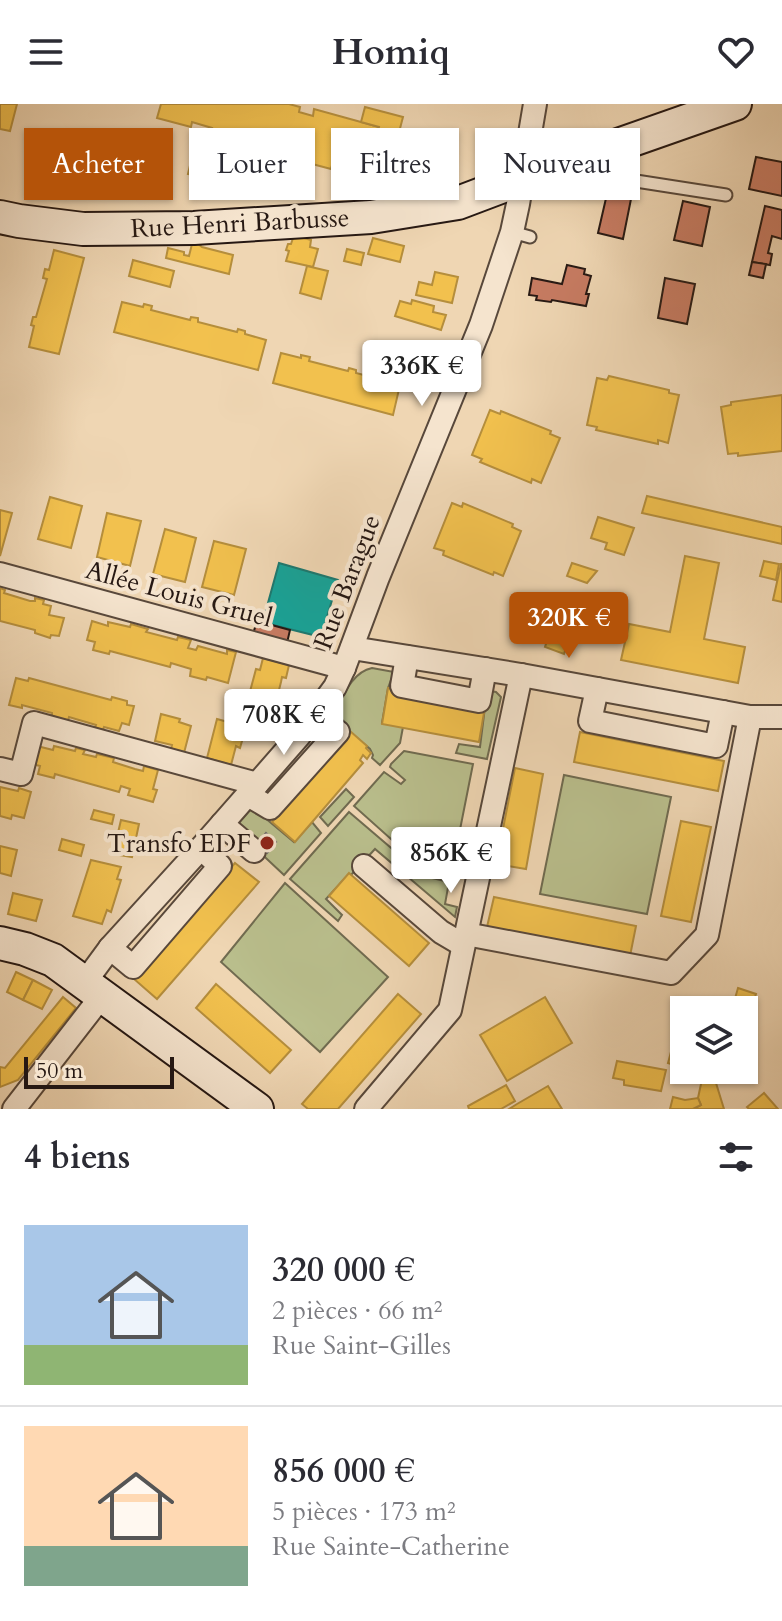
<!DOCTYPE html>
<html lang="fr">
<meta charset="utf-8">
<style>
:root{--surface:#fff;--page:#f7f7f7;--text:#2b2b33;--muted:#7c7c81;--line:#e1e1e2;--accent:#b45309}
body{margin:0;font-family:Cardo,serif;background:var(--page);color:var(--text);height:100vh;display:flex;flex-direction:column;font-size:30px;white-space:nowrap}
*{box-sizing:border-box;margin:0}
p{font-size:26px;color:var(--muted)}
.icon{flex:none;width:44px;height:44px;fill:none;stroke:currentColor;stroke-width:2;stroke-linecap:round;stroke-linejoin:round}
.map{position:relative;height:1005px;overflow:hidden}
.details{display:flex;flex-direction:column;background:var(--surface);flex:1}
.details>*{flex:none}
.guide{position:absolute;left:24px;top:24px;width:734px;height:72px;display:flex;gap:16px}
.buttons{position:absolute;left:670px;top:892px;display:grid;gap:16px}
.buttons a{display:grid;place-items:center;width:88px;height:88px;border-radius:0px;background:var(--surface);box-shadow:0 2px 6px #0004;font-size:40px}
.scale{position:absolute;left:24px;bottom:20px;width:150px;box-sizing:border-box;padding-left:8px;border:4px solid #261813;border-top:0;font-size:22px;line-height:28px;white-space:nowrap;color:#261813;-webkit-text-stroke:6px #f5e4ce;paint-order:stroke}
.price{position:absolute;translate:-50% -68px;padding:0 18px;border-radius:8px;background:#fff;color:#222;font-size:26px;line-height:52px;filter:drop-shadow(0 2px 4px #0008)}
.price::after{content:'';position:absolute;left:50%;top:48px;width:24px;height:18px;margin-left:-12px;background:inherit;clip-path:polygon(0 0,100% 0,50% 100%)}
.price.selected{background:var(--accent);color:#fff}
ul{padding:0;list-style:none}
li{display:flex;align-items:center;gap:24px;height:200px;padding:0 24px}
li+li{border-top:2px solid var(--line)}
li span{display:grid;place-items:center;flex:none;width:224px;height:160px;border-radius:0px;color:#555}
li>.icon{margin-inline-start:auto}
span .icon{width:96px;height:96px;fill:#fffc;stroke-width:1}
li b{font-size:34px}
h2{display:flex;justify-content:space-between;align-items:center;height:96px;padding:0 24px;font-size:34px}
.pill{padding:0 28px;border-radius:0px;background:var(--surface);box-shadow:0 2px 6px #0004;font-size:28px;line-height:72px}
.pill.selected{background:var(--accent);color:#fff}
header{display:flex;justify-content:space-between;align-items:center;height:104px;padding:0 24px;background:var(--surface);font-size:36px;font-weight:700}
.map>svg:first-child{display:block}
.green{fill:#b9be8c;stroke:#706b50;stroke-width:2}
.homes{fill:#f2c14e;stroke:#b58e3c;stroke-width:2}
.public{fill:#17a398;stroke:#1c7970;stroke-width:2}
.industry{fill:#8d8d92;stroke:#6e6a6c;stroke-width:2}
.building{fill:#c77b62;stroke:#261813;stroke-width:2}
.lines{fill:none;stroke-linecap:round;stroke-linejoin:round}
.lane-casing{stroke:#58483b;stroke-width:15}
.street-casing{stroke:#58483b;stroke-width:26}
.secondary-casing{stroke:#261813;stroke-width:36}
.lane{stroke:#f5e4ce;stroke-width:11}
.street{stroke:#f5e4ce;stroke-width:22}
.secondary{stroke:#f5e4ce;stroke-width:32}
.poi-dot{fill:#8f2418;stroke:#f5e4ce;stroke-width:3}
.labels{text-anchor:middle;dominant-baseline:central;stroke-width:8;stroke-linejoin:round;paint-order:stroke}
.street-label{font-size:26px;fill:#261813;stroke:#f5e4ce}
.poi-label{font-size:26px;fill:#261813;stroke:#f5e4ce;text-anchor:end}
</style>
<header><svg class="icon" aria-label="menu" viewBox="0 0 24 24"><path d="M4 6h16M4 12h16M4 18h16"/></svg>Homiq<svg class="icon" aria-label="heart" viewBox="0 0 24 24"><path d="M12 20l-8-8c-3-5 5-10 8-4 3-6 11-1 8 4z"/></svg></header>
<div class="map">
<svg width="782" height="1005" viewBox="0 0 782 1005">
<rect width="100%" height="100%" fill="#efd6b3"/>
<filter id="stains"><feTurbulence type="fractalNoise" baseFrequency=".0025" numOctaves="4"/><feColorMatrix values="0 0 0 0 .2 0 0 0 0 .09 0 0 0 0 .02 0 0 0 .5 -.17"/></filter>
<radialGradient id="worn" r=".72"><stop offset=".6" stop-color="#630" stop-opacity="0"/><stop offset="1" stop-color="#630" stop-opacity=".3"/></radialGradient>
<g class="green">
<path d="M372,564L394,568L388,584L382,619L403,623L400,639L380,661L372,654L373,651L370,645L332,613C342,595 351,568 372,564Z"/>
<path d="M490,587L496,588L501,593L487,655L456,649L459,640L480,643L485,603Z"/>
<path d="M404,647L473,660L451,771L428,766L420,761L354,702L384,668L401,680L405,676L390,663L391,660Z"/>
<path d="M564,671L671,693L647,810L540,790Z"/>
<path d="M346,685L354,693L328,722L320,713Z"/>
<path d="M252,703L294,738L312,718L321,729L284,771L234,724Z"/>
<path d="M349,708L424,772L449,778L445,800L457,803L455,813L375,745L351,771L349,770L326,795L342,811L338,817L290,775Z"/>
<path d="M285,779L388,873L320,948L221,858Z"/>
</g>
<g class="homes">
<path d="M0,0H17L10,27L0,25Z"/>
<path d="M161,0H289L300,3L299,8L313,12L314,5L379,23L369,59L359,56L357,61L340,56L341,51L335,50L331,65L297,56L299,46L294,45L292,51L253,41L254,36L248,35L246,39L210,29L212,24L192,18L191,23L157,14Z"/>
<path d="M365,3L403,13L397,36L377,30L379,23L361,18Z"/>
<path d="M192,53L216,58L212,75L188,70Z"/>
<path d="M119,63L128,66L126,75L158,83L156,92L114,82Z"/>
<path d="M72,71L112,82V95L70,94Z"/>
<path d="M294,131L311,136L310,143L318,145L313,163L286,157L289,147L286,146L288,140H291Z"/>
<path d="M373,134L404,142L400,158L368,150Z"/>
<path d="M197,139L202,143L233,151L229,170L166,154L168,144L184,148V151L189,152L192,140Z"/>
<path d="M347,145L364,149L361,161L344,157Z"/>
<path d="M54,146L84,154L59,250L29,243L34,222L31,221L33,213H36L47,175L43,174L45,165L49,166Z"/>
<path d="M133,156L174,167L170,183L129,172Z"/>
<path d="M307,162L328,167L321,195L300,189Z"/>
<path d="M435,168L458,173L452,199L416,191L419,178L432,181Z"/>
<path d="M412,196L434,202L433,208L446,211L441,226L395,212L400,197L411,200Z"/>
<path d="M122,198L143,203L144,200L152,202L151,206L190,216L191,213L198,214V218L237,228L238,225L245,227V230L266,236L258,266L114,228Z"/>
<path d="M281,249L301,254V251L310,253L309,257L348,267L349,264L356,266V269L387,277L388,274L395,276L394,279L400,281L393,311L273,279Z"/>
<path d="M609,272L669,286V289L679,291L668,339L658,336V340L596,326L597,323L587,321L597,274L607,276Z"/>
<path d="M782,291V347L738,352V349L728,350L721,303L731,301V298Z"/>
<path d="M490,306L500,310L501,307L551,327L550,330L560,334L541,379L532,375L531,379L480,358L482,355L472,351Z"/>
<path d="M647,392L782,423V440L642,409Z"/>
<path d="M50,393L82,402L71,444L38,435Z"/>
<path d="M452,399L462,403L463,399L513,420L512,423L521,427L503,472L494,468L493,471L443,451L444,447L434,444Z"/>
<path d="M0,406L12,409L0,452Z"/>
<path d="M107,409L141,417L130,462L97,453Z"/>
<path d="M598,413L634,424L624,451L605,445L607,439L591,434Z"/>
<path d="M165,425L196,434L185,478L153,470Z"/>
<path d="M214,437L246,445L234,491L202,483Z"/>
<path d="M685,452L719,459L704,535L745,543L738,579L621,556L629,520L670,528Z"/>
<path d="M764,457L779,460L776,476L760,472Z"/>
<path d="M572,459L597,467L587,479L567,472Z"/>
<path d="M781,460H782V498L773,496Z"/>
<path d="M0,484L5,486L4,489L30,497H35V494L44,496L43,500L51,502L49,511L64,514L59,532L51,531L50,534L35,529V526L0,517Z"/>
<path d="M558,502L578,507L564,550L545,543Z"/>
<path d="M92,517L108,522V518L130,523L131,520L148,525L146,528L177,536L178,533L191,536L188,544L196,546L198,542L227,550V546L236,548L228,579L207,573L206,576L190,572L191,565L171,559L170,563L110,547L109,550L93,546L95,538L87,536Z"/>
<path d="M263,554L289,561L286,574L282,573L281,578L278,590L281,591L279,600L276,599L275,602L248,595L256,565L260,566Z"/>
<path d="M16,574L28,577L29,574L111,596L112,593L127,597V601L134,602L129,621L122,619L119,627L104,623L103,626L95,624L96,621L69,613L68,617L52,612V609L22,601V604L9,601Z"/>
<path d="M388,584L485,603L479,638L382,620Z"/>
<path d="M248,595L275,602L272,612L245,605Z"/>
<path d="M161,610L180,615L179,618L191,622L184,649L171,645L172,641L155,637Z"/>
<path d="M217,615L246,623L240,644L236,642L231,661L207,654Z"/>
<path d="M350,627L367,642L366,644L371,649L367,655L363,651L360,656L363,659L295,738L272,718Z"/>
<path d="M580,628L724,657L718,687L574,658Z"/>
<path d="M37,642L53,646L54,642L75,647L76,644L85,646L83,650L96,653L97,650L114,654L113,658L135,665L143,667L144,662L158,666L153,685L157,686L153,698L128,691L130,685L121,682L119,688L55,670L54,674L38,670L40,662L32,660Z"/>
<path d="M515,664L543,670L526,765L496,760Z"/>
<path d="M0,683L18,687L19,684L31,688L24,714L12,711L11,715L0,712Z"/>
<path d="M94,706L114,711L112,720L91,715Z"/>
<path d="M121,716L139,720L132,753L113,750Z"/>
<path d="M681,717L711,723L691,818L661,812Z"/>
<path d="M62,735L84,741L81,752L59,746Z"/>
<path d="M0,742L17,746L11,772L0,769Z"/>
<path d="M91,756L121,763L117,775L121,776L111,808L107,806L102,820L73,812Z"/>
<path d="M235,759L259,778L157,895L134,875Z"/>
<path d="M349,769L429,839L409,862L329,792Z"/>
<path d="M13,789L42,796L36,817L8,810Z"/>
<path d="M494,793L636,822L630,852L487,823Z"/>
<path d="M16,868L33,876L23,896L7,888Z"/>
<path d="M33,876L52,886L42,905L23,896Z"/>
<path d="M216,880L291,946L270,969L196,904Z"/>
<path d="M738,884L756,890L752,903L734,898Z"/>
<path d="M398,890L421,910L338,1005H308L302,1000Z"/>
<path d="M63,893L76,904L18,976L0,983V963L5,964Z"/>
<path d="M545,893L572,939L507,977L480,931Z"/>
<path d="M675,933L684,935V964L668,959Z"/>
<path d="M617,957L666,966L661,987L624,981V976L613,974Z"/>
<path d="M704,966H712L724,1005H693L701,1001L698,994Z"/>
<path d="M506,981L515,997L501,1005H469L468,1002Z"/>
<path d="M548,982L562,1005H509L517,1000Z"/>
<path d="M764,989L778,1005H749L747,1003Z"/>
<path d="M673,993L685,996L698,994L701,1001L693,1005H670Z"/>
</g>
<path class="public" d="M279,459L338,476L321,533L257,517H263Z"/>
<path class="industry" d="M266,729L276,738L267,749L257,740Z"/>
<g class="building">
<path d="M756,53L782,58V92L749,85Z"/>
<path d="M607,90L631,95L623,135L598,129Z"/>
<path d="M683,97L710,103L702,142L674,136Z"/>
<path d="M765,102L782,106V135L772,132L768,149L772,150L770,161L752,158Z"/>
<path d="M752,158L766,160L763,174L749,171Z"/>
<path d="M567,161L585,165L584,170L591,172L586,190H589L586,202L552,196L551,198L536,196L537,192L529,191L532,174L562,180Z"/>
<path d="M665,174L695,180L687,220L658,214Z"/>
<path d="M257,517L290,526L287,539L253,530Z"/>
</g>
<g class="lines">
<defs>
<g id="lane">
<path d="M602,65L636,77L726,91"/>
<path d="M512,128L530,133"/>
</g>
<g id="street">
<path d="M0,470L344,564"/>
<path d="M352,544L521,571L750,613H782"/>
<path d="M407,553L402,582L479,597L485,565"/>
<path d="M597,585L590,617L716,642L723,608"/>
<path d="M0,665L21,670L34,619L257,680"/>
<path d="M248,691L270,704L338,628L317,610"/>
<path d="M222,720L254,747"/>
<path d="M364,762L441,828L463,841"/>
<path d="M466,830L671,869L707,831L750,613"/>
<path d="M110,844L133,863L220,762L201,744"/>
<path d="M85,878L110,844L201,744L299,632L335,583L344,564L378,473L481,221L512,128L518,100L535,0"/>
<path d="M14,1005L101,893"/>
<path d="M366,1005L450,906L521,571"/>
</g>
<g id="secondary">
<path d="M0,113L19,117L83,125L194,124L371,113L458,99L524,74L735,0"/>
<path d="M0,839L25,845L53,856L257,1005"/>
</g>
</defs>
<use href="#lane" class="lane-casing"/>
<use href="#street" class="street-casing"/>
<use href="#secondary" class="secondary-casing"/>
<use href="#lane" class="lane"/>
<use href="#street" class="street"/>
<use href="#secondary" class="secondary"/>
</g>
<circle class="poi-dot" cx="267" cy="739" r="8"/>
<g class="labels">
<g class="street-label">
<text transform="translate(240 119) rotate(-3)">Rue Henri Barbusse</text>
<text transform="translate(347 478) rotate(-69)">Rue Barague</text>
<text transform="translate(179 490) rotate(15)">Allée Louis Gruel</text>
</g>
<g class="poi-label">
<text x="251" y="739">Transfo EDF</text>
</g>
</g>
<rect width="100%" height="100%" filter="url(#stains)"/>
<rect width="100%" height="100%" fill="url(#worn)"/>
</svg>
<div class="buttons">
<a><svg class="icon" aria-label="layers" viewBox="0 0 24 24"><path d="M12 4l9 5-9 5-9-5zM3 14l9 5 9-5"/></svg></a>
</div>
<div class="scale">50 m</div>
<b class="price" style="left:422px;top:304px">336K €</b>
<b class="price selected" style="left:569px;top:556px">320K €</b>
<b class="price" style="left:284px;top:653px">708K €</b>
<b class="price" style="left:451px;top:791px">856K €</b>
<div class="guide">
<a class="pill selected">Acheter</a>
<a class="pill">Louer</a>
<a class="pill">Filtres</a>
<a class="pill">Nouveau</a>
</div>
</div>
<section class="details">
<h2>4 biens<svg class="icon" aria-label="filters" viewBox="0 0 24 24"><path d="M4 7h16M4 17h16"/><circle cx="9" cy="7" r="2"/><circle cx="15" cy="17" r="2"/></svg></h2>
<ul>
<li><span style="background:linear-gradient(#a9c7e8 75%,#8fb573 0)"><svg class="icon" aria-label="home" viewBox="0 0 24 24"><path d="M3 11l9-7 9 7M6 9v11h12V9"/></svg></span><div><b>320 000 €</b><p>2 pièces · 66 m²</p><p>Rue Saint-Gilles</p></div></li>
<li><span style="background:linear-gradient(#ffd9b3 75%,#7fa58c 0)"><svg class="icon" aria-label="home" viewBox="0 0 24 24"><path d="M3 11l9-7 9 7M6 9v11h12V9"/></svg></span><div><b>856 000 €</b><p>5 pièces · 173 m²</p><p>Rue Sainte-Catherine</p></div></li>
</ul>
</section>
